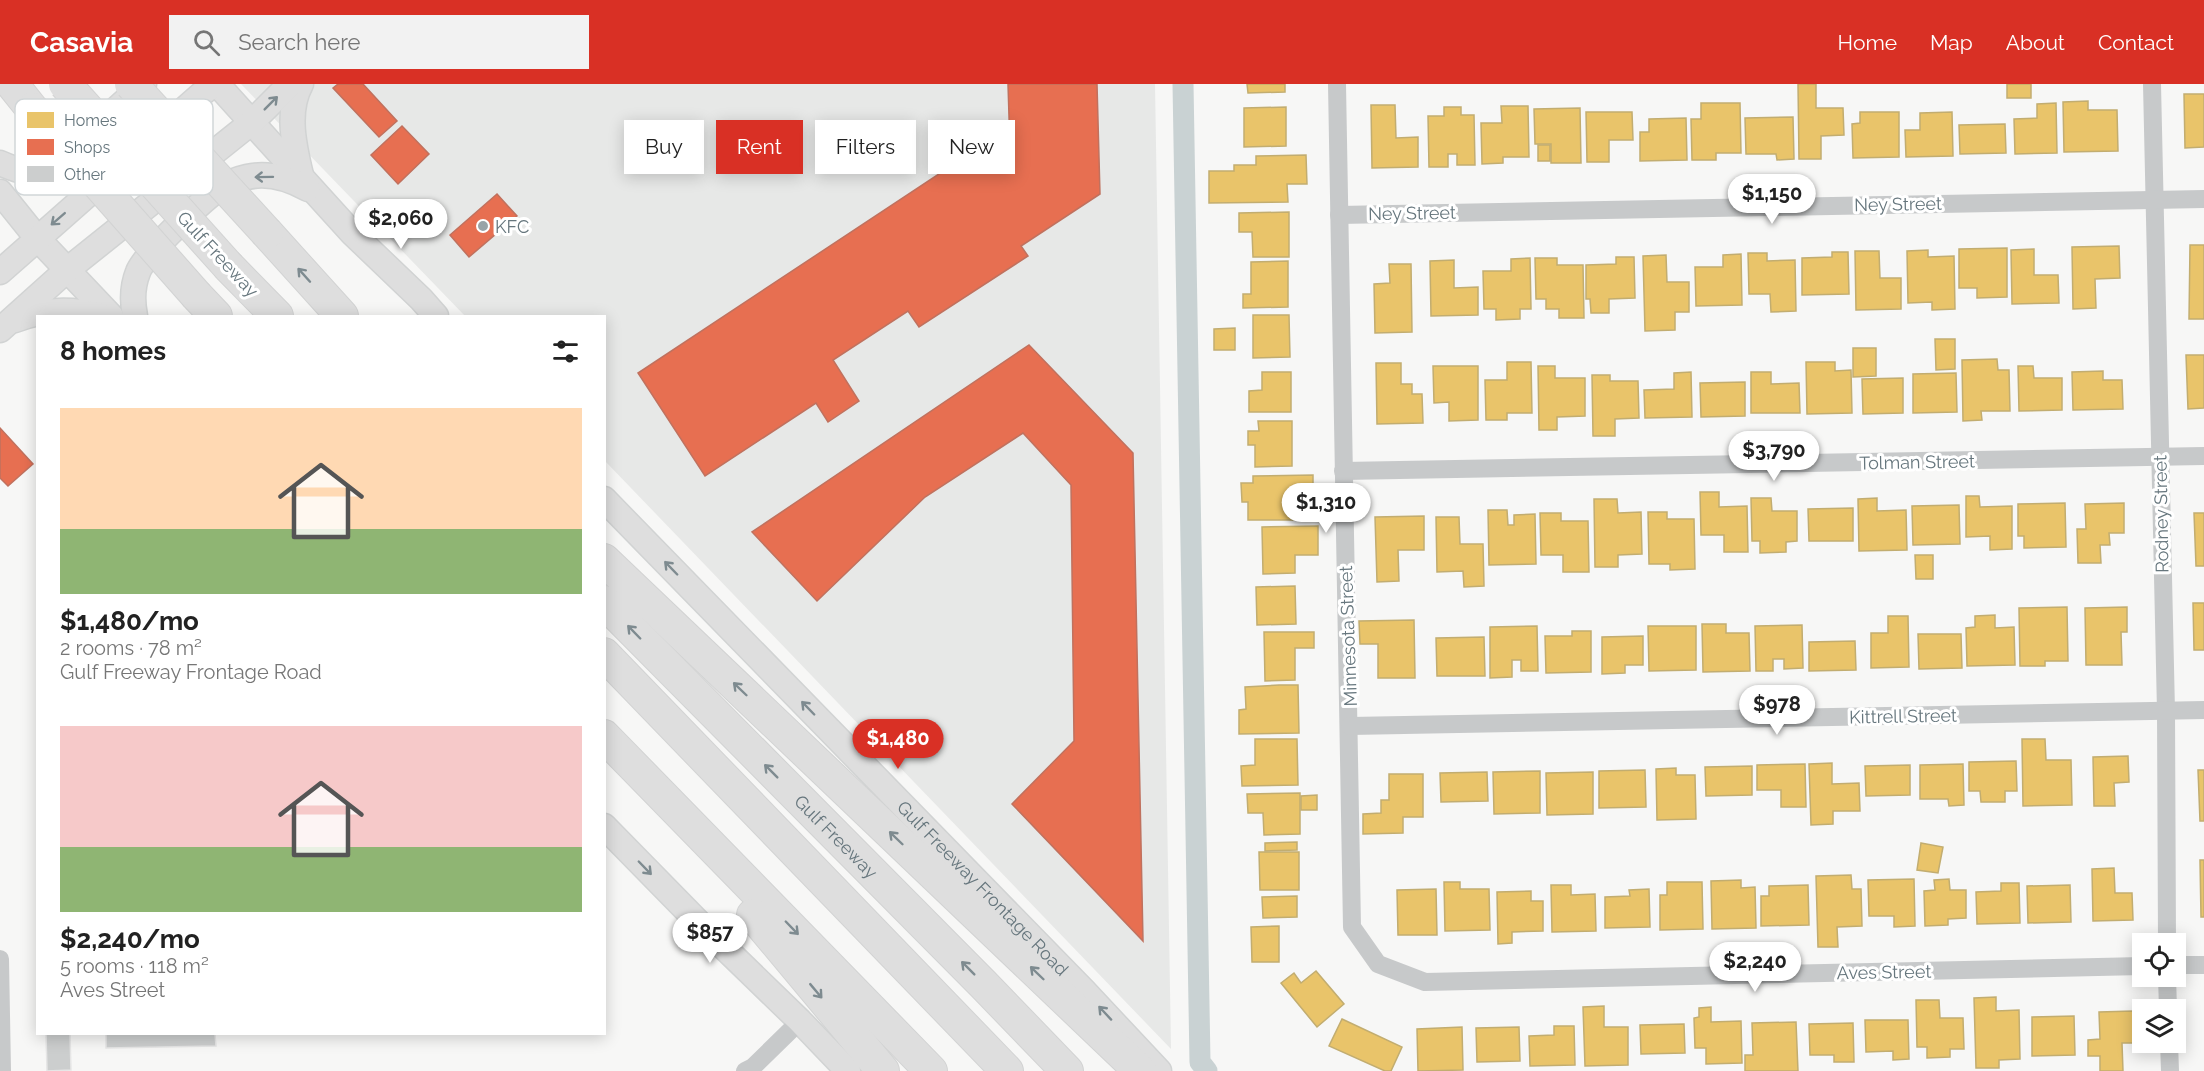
<!DOCTYPE html>
<meta charset="utf-8">
<style>
:root{--surface:#fff;--page:#f2f2f2;--text:#222;--muted:#767676;--accent:#d93025}
body{margin:0;font-family:Raleway,sans-serif;background:var(--page);color:var(--text);height:100vh;display:flex;flex-direction:column;font-size:22px;white-space:nowrap}
*{box-sizing:border-box;margin:0}
p{font-size:20px;color:var(--muted)}
.icon{flex:none;width:33px;height:33px;fill:none;stroke:currentColor;stroke-width:2;stroke-linecap:round;stroke-linejoin:round}
.map{position:relative;flex:1;overflow:hidden}
.side{position:absolute;left:36px;top:231px;width:570px;height:720px;display:flex;flex-direction:column;background:var(--surface);border-radius:0px;box-shadow:0 3px 15px #0003}
.side>*{flex:none}
.top-card{position:absolute;left:624px;top:36px;width:570px;height:54px;display:flex;gap:12px}
.fabs{position:absolute;left:2132px;top:849px;display:grid;gap:12px}
.fabs a{display:grid;place-items:center;width:54px;height:54px;border-radius:0px;background:var(--surface);box-shadow:0 3px 15px #0003;font-size:30px}
.price{position:absolute;translate:-50% -51px;padding:0 14px;border-radius:21px;background:#fff;color:#222;font-size:20px;line-height:39px;filter:drop-shadow(0 2px 3px #0008)}
.price::after{content:'';position:absolute;left:50%;top:36px;width:18px;height:14px;margin-left:-9px;background:inherit;clip-path:polygon(0 0,100% 0,50% 100%)}
.price.selected{background:var(--accent);color:#fff}
ul{padding:0;list-style:none}
li{display:grid;align-content:center;gap:12px;height:318px;padding:0 24px}
li span{display:grid;place-items:center;height:186px;border-radius:0px;color:#555}
li>.icon{margin-inline-start:auto}
span .icon{width:108px;height:108px;fill:#fffc;stroke-width:1}
li b{font-size:26px}
h2{display:flex;justify-content:space-between;align-items:center;height:72px;padding:0 24px;font-size:26px}
.tag{padding:0 21px;border-radius:0px;background:var(--surface);box-shadow:0 3px 15px #0003;font-size:21px;line-height:54px}
.tag.selected{background:var(--accent);color:#fff}
header{display:flex;align-items:center;gap:36px;box-sizing:border-box;height:84px;padding:0 30px;background:var(--accent);color:#fff}
header strong{font-size:28px}
nav{display:flex;gap:33px;margin-inline-start:auto;font-size:21px}
.search{width:420px;height:54px;background:var(--page);display:flex;align-items:center;gap:15px;box-sizing:border-box;padding:0 21px;border-radius:0px;color:var(--muted);font-size:22px}
.map>svg:first-child{display:block}
.built{fill:#e7e8e7}
.homes{fill:#e9c46a;stroke:#c2ad70;stroke-width:1.5}
.shops{fill:#e76f51;stroke:#c0715e;stroke-width:1.5}
.lines{fill:none;stroke-linecap:round;stroke-linejoin:round}
.canal{stroke:#c9d2d3;stroke-width:21}
.building{fill:#cccece;stroke:#e6e6e6;stroke-width:1.5}
.secondary-casing{stroke:#d1d3d3;stroke-width:27}
.highway-casing{stroke:#d2d3d3;stroke-width:34}
.street{stroke:#c7c9ca;stroke-width:18}
.secondary{stroke:#dedede;stroke-width:24}
.highway{stroke:#dedede;stroke-width:32}
.highway-bridge-casing{stroke:#d2d3d3;stroke-width:34;stroke-linecap:butt}
.highway-bridge{stroke:#dedede;stroke-width:32}
.oneway{stroke:#7e8b90}
.poi-dot{fill:#99a3a7;stroke:#fff;stroke-width:2}
.labels{text-anchor:middle;dominant-baseline:central;stroke-width:6;stroke-linejoin:round;paint-order:stroke}
.street-label{font-size:18px;fill:#66767d;stroke:#fff}
.poi-label{font-size:18px;fill:#66767d;stroke:#fff;text-anchor:start}
.key{fill:#fff;stroke:#d1d6d8;stroke-width:1.5}
.key-label{font-size:16px;fill:#66767d}
</style>
<header>
<strong>Casavia</strong>
<div class="search"><svg class="icon" aria-label="search" viewBox="0 0 24 24"><circle cx="10" cy="10" r="6"/><path d="M15 15l6 6"/></svg>Search here</div>
<nav><a>Home</a><a>Map</a><a>About</a><a>Contact</a></nav>
</header>
<div class="map">
<svg width="2204" height="987" viewBox="0 0 2204 987">
<rect width="100%" height="100%" fill="#f7f7f6"/>
<path class="built" d="M241,0H1155L1171,965L605,377L604,232H465Z"/>
<g class="homes">
<path d="M1247,0H1285V8L1248,9Z"/>
<path d="M1798,0H1816V24H1843L1844,51L1821,52V75H1799Z"/>
<rect x="2007" y="0" width="24" height="14"/>
<path d="M2184,10H2204V63L2185,64Z"/>
<path d="M2088,17V26H2117L2118,67L2064,68L2063,18Z"/>
<path d="M1701,19H1740L1741,69H1716V76H1692L1691,35H1701Z"/>
<path d="M2056,19L2057,69L2015,70L2014,35L2037,34V20Z"/>
<path d="M1371,21H1395L1396,54L1418,53V83L1372,84Z"/>
<path d="M1501,22H1528L1529,73H1503V79L1482,80L1481,39H1502Z"/>
<path d="M1286,23V62L1244,63V24Z"/>
<path d="M1444,23H1461V31H1474L1475,81H1457V70H1448V83H1429L1428,32H1444Z"/>
<path d="M1580,24L1581,79H1551V60H1535L1534,25Z"/>
<path d="M1586,28H1632L1633,56H1609V78H1587Z"/>
<path d="M1860,28H1899V73L1853,74L1852,40L1860,39Z"/>
<path d="M1952,28L1953,72L1906,73L1905,46H1920V29Z"/>
<path d="M1793,33L1794,75L1777,76L1776,70H1746L1745,34Z"/>
<path d="M1686,34L1687,76L1640,77V48H1649V35Z"/>
<path d="M2005,40L2006,69L1960,70L1959,41Z"/>
<rect x="1538" y="61" width="12" height="16"/>
<path d="M1306,71L1307,100H1287L1288,118L1209,119V87H1234V81H1256V72Z"/>
<path d="M1289,128V173H1253L1252,148H1239V129Z"/>
<path d="M2190,161H2204V235H2189Z"/>
<path d="M2119,162L2120,194L2095,195L2096,224L2073,225L2072,163Z"/>
<path d="M2007,164V213L1977,214V204H1959V165Z"/>
<path d="M2034,165V191H2058L2059,219L2012,220L2011,166Z"/>
<path d="M1928,166V173L1954,172L1955,225L1932,226V218L1908,219L1907,167Z"/>
<path d="M1855,167H1879L1880,194H1901V225L1856,226Z"/>
<path d="M1832,168H1848L1849,210L1802,211V174L1832,173Z"/>
<path d="M1748,169H1767V177L1795,176L1796,227L1771,228L1770,210H1749Z"/>
<path d="M1741,170L1742,221L1696,222L1695,183H1723V171Z"/>
<path d="M1666,171L1667,198H1689V228H1675V246L1645,247L1643,172Z"/>
<path d="M1616,173H1634L1635,214L1609,215V229H1591L1590,215H1586V181L1616,180Z"/>
<path d="M1530,174L1531,225H1520V235L1496,236V225H1484L1483,187H1511V175Z"/>
<path d="M1535,174H1557V181H1583L1584,234H1559V225H1546V215H1536Z"/>
<path d="M1454,176V204L1478,203V231L1431,232L1430,177Z"/>
<path d="M1288,177V223L1243,224V210H1251V178Z"/>
<path d="M1389,180H1411L1412,248L1375,249L1374,200L1390,199Z"/>
<path d="M1253,231H1289L1290,273L1253,274Z"/>
<path d="M1235,244V266H1214V245Z"/>
<path d="M1935,255H1955V285L1936,286Z"/>
<path d="M1853,264H1876V292L1853,293Z"/>
<path d="M2186,271H2204V324L2188,325Z"/>
<path d="M1997,275L1998,286H2009L2010,327H1981L1982,336L1963,337L1962,276Z"/>
<path d="M1507,278H1531L1532,329H1507V336H1486L1485,296H1507Z"/>
<path d="M1806,278H1835V287L1851,286L1852,329L1807,330Z"/>
<path d="M1376,279H1401V300H1412V310H1422L1423,339L1377,340Z"/>
<path d="M1433,282H1478V336L1449,337V318L1434,319Z"/>
<path d="M1538,282H1555V294H1585V332L1557,333V346H1539Z"/>
<path d="M2018,282H2033L2034,294H2062V326L2019,327Z"/>
<path d="M2103,287V296H2122L2123,325L2073,326L2072,288Z"/>
<path d="M1262,288H1291V328H1249V307L1262,306Z"/>
<path d="M1691,288L1692,333L1645,334L1644,306L1674,305V289Z"/>
<path d="M1751,288H1771V300L1799,299L1800,329H1751Z"/>
<path d="M1956,289L1957,328L1913,329V290Z"/>
<path d="M1592,291H1610V297H1638L1639,334L1615,335V352H1593Z"/>
<path d="M1903,294V329L1863,330L1862,295Z"/>
<path d="M1745,298V332L1701,333L1700,299Z"/>
<path d="M1258,337H1292V382L1255,383V361H1248V347H1259Z"/>
<path d="M1313,391V411L1294,412V436H1248V418H1242L1241,399H1253V392Z"/>
<path d="M1700,408H1719V423L1747,422L1748,468H1724V451H1701Z"/>
<path d="M1966,412H1979L1980,423L2012,422V465L1990,466V452L1966,453Z"/>
<path d="M1751,414H1771L1772,427H1797V457L1786,458V468L1760,469V457H1752Z"/>
<path d="M1877,414V427L1906,426L1907,466L1859,467L1858,415Z"/>
<path d="M1594,415H1617L1618,429L1641,428L1642,470L1618,471V483H1595Z"/>
<path d="M2065,419L2066,463L2024,464V452H2018V420Z"/>
<path d="M2124,419V449H2109L2110,461H2100L2101,479H2078L2077,445H2086L2085,420Z"/>
<path d="M1959,421L1960,460L1913,461L1912,422Z"/>
<path d="M1853,424V457H1809L1808,425Z"/>
<path d="M1488,426H1507L1508,441H1514V431L1535,430L1536,480L1489,481Z"/>
<path d="M1648,428H1667V435H1694L1695,485L1670,486V480H1649Z"/>
<path d="M1540,429H1561V437H1588L1589,488H1563V471H1541Z"/>
<path d="M2194,429H2204V482H2196Z"/>
<path d="M1424,432V466H1398L1399,497L1377,498L1375,433Z"/>
<path d="M1436,433H1459L1460,460H1483L1484,502L1464,503L1463,487L1437,488Z"/>
<path d="M1318,442V471H1295V489L1263,490L1262,443Z"/>
<path d="M1915,471H1933V495H1916Z"/>
<path d="M1295,502L1296,540L1257,541L1256,503Z"/>
<path d="M2193,519H2204V566H2194Z"/>
<path d="M2067,523L2068,577H2045V582H2020L2019,524Z"/>
<path d="M2127,523V548H2121L2122,581H2086L2085,524Z"/>
<path d="M1995,531V544L2014,543L2015,581L1967,582L1966,544L1975,543V532Z"/>
<path d="M1888,532H1908L1909,583L1871,584V549H1888Z"/>
<path d="M1414,536L1415,594H1378V560H1360L1359,537Z"/>
<path d="M1702,540H1726V549H1749L1750,587L1703,588Z"/>
<path d="M1802,541L1803,584L1784,585V575H1773V587H1756L1755,542Z"/>
<path d="M1537,542L1538,587H1521V576H1512V593L1490,594V543Z"/>
<path d="M1648,542H1696V586L1649,587Z"/>
<path d="M1572,547H1591V588L1546,589L1545,552H1572Z"/>
<path d="M1264,548H1314V564H1295V596L1265,597Z"/>
<path d="M1918,550H1961L1962,584L1919,585Z"/>
<path d="M1643,552V581H1625V589L1602,590V553Z"/>
<path d="M1484,553L1485,592H1437L1436,554Z"/>
<path d="M1855,557L1856,586L1809,587V558Z"/>
<path d="M1279,601H1298L1299,649L1239,650V626L1246,625L1245,603Z"/>
<path d="M1255,655H1297L1298,701L1242,702L1241,682L1255,681Z"/>
<path d="M2022,655H2045L2046,676H2071L2072,721L2023,722Z"/>
<path d="M2128,672L2129,698L2114,699L2115,722H2094L2093,673Z"/>
<path d="M2016,677L2017,707H2005V718H1981L1980,707H1969V678Z"/>
<path d="M1832,679V700L1859,699L1860,727H1833V740L1811,741L1809,680Z"/>
<path d="M1805,680L1806,723H1781V706H1757V681Z"/>
<path d="M1963,680L1964,721L1949,722L1948,715H1920V681Z"/>
<path d="M1910,681V711L1866,712L1865,682Z"/>
<path d="M1752,682V711L1706,712L1705,683Z"/>
<path d="M1676,684V691H1695L1696,735L1657,736L1656,685Z"/>
<path d="M1645,686L1646,723L1599,724V687Z"/>
<path d="M2198,686H2204V737H2200Z"/>
<path d="M1540,687V729L1494,730L1493,688Z"/>
<path d="M1487,688L1488,717L1441,718L1440,689Z"/>
<path d="M1593,688V730L1547,731L1546,689Z"/>
<path d="M1389,690H1423V733H1403V749L1363,750V730L1381,729V716H1389Z"/>
<path d="M1300,709V750L1264,751L1263,729H1248L1247,710Z"/>
<path d="M1317,711V726H1301V712Z"/>
<path d="M1297,758V766L1265,767V759Z"/>
<path d="M1921,759L1943,763L1938,789L1917,786Z"/>
<path d="M1259,768H1299V806H1260Z"/>
<path d="M2200,776H2204V833H2201Z"/>
<path d="M2114,784L2115,809H2132L2133,836L2093,837L2092,785Z"/>
<path d="M1851,791L1852,805H1861L1862,842L1837,843L1838,863H1818L1816,792Z"/>
<path d="M1914,795L1915,842L1894,843V832H1869L1868,796Z"/>
<path d="M1949,795L1950,806H1966V834L1948,835V841L1925,842L1924,807L1935,806L1934,796Z"/>
<path d="M1741,796V804L1755,803L1756,844L1712,845L1711,797Z"/>
<path d="M1444,798H1460V805H1489L1490,846L1445,847Z"/>
<path d="M1667,798H1702L1703,845L1660,846V811H1667Z"/>
<path d="M2001,799H2019L2020,839L1977,840L1976,808L2001,807Z"/>
<path d="M1551,801H1571V811L1595,810L1596,847L1552,848Z"/>
<path d="M1808,801L1809,841L1761,842V812H1769V802Z"/>
<path d="M2070,801L2071,838L2028,839L2027,802Z"/>
<path d="M1436,805L1437,851H1398L1397,806Z"/>
<path d="M1649,805L1650,843L1605,844V813L1630,812L1629,806Z"/>
<path d="M1531,807V817H1543V847L1512,848V859L1498,860L1497,808Z"/>
<path d="M1297,812V833L1263,834L1262,813Z"/>
<path d="M1279,842V878H1252L1251,843Z"/>
<path d="M1316,887L1344,920L1317,943L1281,899L1294,889L1301,899Z"/>
<path d="M1996,913V927L2019,926L2020,975L1999,976V984H1976L1974,914Z"/>
<path d="M1916,916H1939L1940,934H1963L1964,965H1950V973L1927,974V963H1917Z"/>
<path d="M1604,922V943H1628V981L1585,982L1583,923Z"/>
<path d="M1711,923V938L1741,937L1742,979L1706,980V964H1695L1694,934L1699,933V924Z"/>
<path d="M2133,927L2134,959H2122L2123,987H2100V972H2088V956L2100,955L2099,928Z"/>
<path d="M2074,932L2075,971L2032,972V933Z"/>
<path d="M1342,935L1402,963L1391,987H1385L1329,962Z"/>
<path d="M1865,936H1908L1909,975L1893,976V967L1866,968Z"/>
<path d="M1796,938L1798,987H1745V971H1753L1752,939Z"/>
<path d="M1853,939L1854,978H1834V971H1810L1809,940Z"/>
<path d="M1684,940L1685,969L1641,970L1640,941Z"/>
<path d="M1554,942H1574L1575,981L1530,982L1529,952L1554,951Z"/>
<path d="M1462,943L1463,986L1418,987L1417,945Z"/>
<path d="M1519,943L1520,977L1477,978L1476,944Z"/>
</g>
<g class="shops">
<path d="M338,0H363L397,37L379,53L333,4Z"/>
<path d="M1008,0H1097L1100,110L1021,162L1028,172L919,243L908,227L833,276L859,317L828,338L816,319L705,392L638,289L963,74L974,89L1010,64Z"/>
<path d="M402,42L429,70L398,100L371,71Z"/>
<path d="M497,110L517,132L469,173L450,151Z"/>
<path d="M1029,261L1133,369L1143,857L1012,720L1074,657L1071,401L1023,349L925,413L817,517L752,448Z"/>
<path d="M0,344L33,380L8,402L0,394Z"/>
</g>
<g class="lines">
<path class="canal" d="M1183,0L1200,978L1207,987"/>
</g>
<g class="building">
<path d="M46,950H70L71,986L47,987Z"/>
<path d="M106,950H215L216,962L106,964Z"/>
</g>
<g class="lines">
<defs>
<g id="secondary">
<path d="M217,0L352,149L421,215L436,232"/>
<path d="M0,79C18,87 31,91 50,85L144,0"/>
<path d="M301,91C294,62 286,27 301,0"/>
<path d="M0,108L37,154L111,232"/>
<path d="M0,188L213,0"/>
<path d="M135,232C132,217 132,203 138,188C144,171 201,118 217,106C224,100 238,95 247,93C268,88 290,95 308,105"/>
<path d="M15,236C43,225 72,224 101,232"/>
<path d="M0,246L67,186L252,38L290,0"/>
<path id="s1" d="M604,415L1084,907L1159,987"/>
<path d="M604,742L705,845L800,937L848,987"/>
</g>
<g id="highway">
<path d="M12,0L32,25"/>
<path d="M267,149L342,232"/>
<path d="M229,183L277,232"/>
<path d="M197,212L216,232"/>
<path d="M604,476L1140,987"/>
<path id="s2" d="M604,518L983,900L1067,987"/>
<path d="M604,570L1007,987"/>
<path d="M604,652L931,987"/>
<path d="M753,831L883,987"/>
</g>
</defs>
<use href="#secondary" class="secondary-casing"/>
<use href="#highway" class="highway-casing"/>
<g class="street">
<path d="M1337,0L1352,843L1378,880L1425,898L2142,882"/>
<path d="M2152,0L2166,627L2167,860"/>
<path d="M1339,131L2204,115"/>
<path d="M1343,387L2204,372"/>
<path d="M1350,642L2204,626"/>
<path d="M0,875L2,987"/>
<path d="M2175,881H2204"/>
<path d="M2167,892L2168,926"/>
<path d="M2169,958L2170,987"/>
<path d="M745,987L753,983L800,937"/>
</g>
<use href="#secondary" class="secondary"/>
<use href="#highway" class="highway"/>
<defs>
<g id="highway-bridge">
<path d="M65,0L229,183"/>
<path d="M131,0L267,149"/>
<path d="M32,25L197,212"/>
</g>
</defs>
<use href="#highway-bridge" class="highway-bridge-casing"/>
<use href="#highway-bridge" class="highway-bridge"/>
</g>
<defs><path id="oneway-shaft" d="M-6 0H5M1.5-3L5.5 0L1.5 3" fill="none" stroke-width="1.6" stroke-linecap="round" stroke-linejoin="round" transform="scale(1.5)"/></defs>
<g class="oneway">
<use href="#oneway-shaft" transform="translate(271 19) rotate(-45)"/>
<use href="#oneway-shaft" transform="translate(264 93) rotate(179)"/>
<use href="#oneway-shaft" transform="translate(58 135) rotate(139)"/>
<use href="#oneway-shaft" transform="translate(304 191) rotate(-132)"/>
<use href="#oneway-shaft" transform="translate(671 484) rotate(-134)"/>
<use href="#oneway-shaft" transform="translate(634 548) rotate(-134)"/>
<use href="#oneway-shaft" transform="translate(740 605) rotate(-136)"/>
<use href="#oneway-shaft" transform="translate(808 624) rotate(-134)"/>
<use href="#oneway-shaft" transform="translate(771 687) rotate(-135)"/>
<use href="#oneway-shaft" transform="translate(896 754) rotate(-136)"/>
<use href="#oneway-shaft" transform="translate(645 784) rotate(46)"/>
<use href="#oneway-shaft" transform="translate(792 844) rotate(46)"/>
<use href="#oneway-shaft" transform="translate(968 884) rotate(-135)"/>
<use href="#oneway-shaft" transform="translate(1037 889) rotate(-136)"/>
<use href="#oneway-shaft" transform="translate(816 907) rotate(50)"/>
<use href="#oneway-shaft" transform="translate(1105 929) rotate(-133)"/>
</g>
<circle class="poi-dot" cx="483" cy="142" r="6"/>
<g class="labels">
<g class="street-label">
<text transform="translate(1898 120) rotate(-1)">Ney Street</text>
<text transform="translate(1412 129) rotate(-1)">Ney Street</text>
<text transform="translate(218 170) rotate(47)">Gulf Freeway</text>
<text transform="translate(1917 378) rotate(-1)">Tolman Street</text>
<text transform="translate(2161 430) rotate(-91)">Rodney Street</text>
<text transform="translate(1348 552) rotate(-92)">Minnesota Street</text>
<text transform="translate(1903 632) rotate(-1)">Kittrell Street</text>
<text stroke="none"><textPath href="#s2" startOffset="330">Gulf Freeway</textPath></text>
<text stroke="none"><textPath href="#s1" startOffset="543">Gulf Freeway Frontage Road</textPath></text>
<text transform="translate(1884 888) rotate(-1)">Aves Street</text>
</g>
<g class="poi-label">
<text x="495" y="142">KFC</text>
</g>
</g>
<rect x="15" y="15" width="198" height="96" rx="9" class="key"/>
<rect x="27" y="28" width="27" height="16" fill="#e9c46a"/>
<rect x="27" y="55" width="27" height="16" fill="#e76f51"/>
<rect x="27" y="82" width="27" height="16" fill="#cccece"/>
<g class="key-label">
<text x="64" y="42">Homes</text>
<text x="64" y="69">Shops</text>
<text x="64" y="96">Other</text>
</g>
</svg>
<div class="fabs">
<a><svg class="icon" aria-label="locate" viewBox="0 0 24 24"><circle cx="12" cy="12" r="6"/><path d="M12 2v4M12 18v4M2 12h4M18 12h4"/></svg></a>
<a><svg class="icon" aria-label="layers" viewBox="0 0 24 24"><path d="M12 4l9 5-9 5-9-5zM3 14l9 5 9-5"/></svg></a>
</div>
<b class="price" style="left:1772px;top:141px">$1,150</b>
<b class="price" style="left:401px;top:166px">$2,060</b>
<b class="price" style="left:1774px;top:398px">$3,790</b>
<b class="price" style="left:1326px;top:450px">$1,310</b>
<b class="price" style="left:1777px;top:652px">$978</b>
<b class="price selected" style="left:898px;top:686px">$1,480</b>
<b class="price" style="left:710px;top:880px">$857</b>
<b class="price" style="left:1755px;top:909px">$2,240</b>
<div class="top-card">
<a class="tag">Buy</a>
<a class="tag selected">Rent</a>
<a class="tag">Filters</a>
<a class="tag">New</a>
</div>
<section class="side">
<h2>8 homes<svg class="icon" aria-label="filters" viewBox="0 0 24 24"><path d="M4 7h16M4 17h16"/><circle cx="9" cy="7" r="2"/><circle cx="15" cy="17" r="2"/></svg></h2>
<ul>
<li><span style="background:linear-gradient(#ffd9b3 65%,#8fb573 0)"><svg class="icon" aria-label="home" viewBox="0 0 24 24"><path d="M3 11l9-7 9 7M6 9v11h12V9"/></svg></span><div><b>$1,480/mo</b><p>2 rooms · 78 m²</p><p>Gulf Freeway Frontage Road</p></div></li>
<li><span style="background:linear-gradient(#f6c9c9 65%,#8fb573 0)"><svg class="icon" aria-label="home" viewBox="0 0 24 24"><path d="M3 11l9-7 9 7M6 9v11h12V9"/></svg></span><div><b>$2,240/mo</b><p>5 rooms · 118 m²</p><p>Aves Street</p></div></li>
</ul>
</section>
</div>
